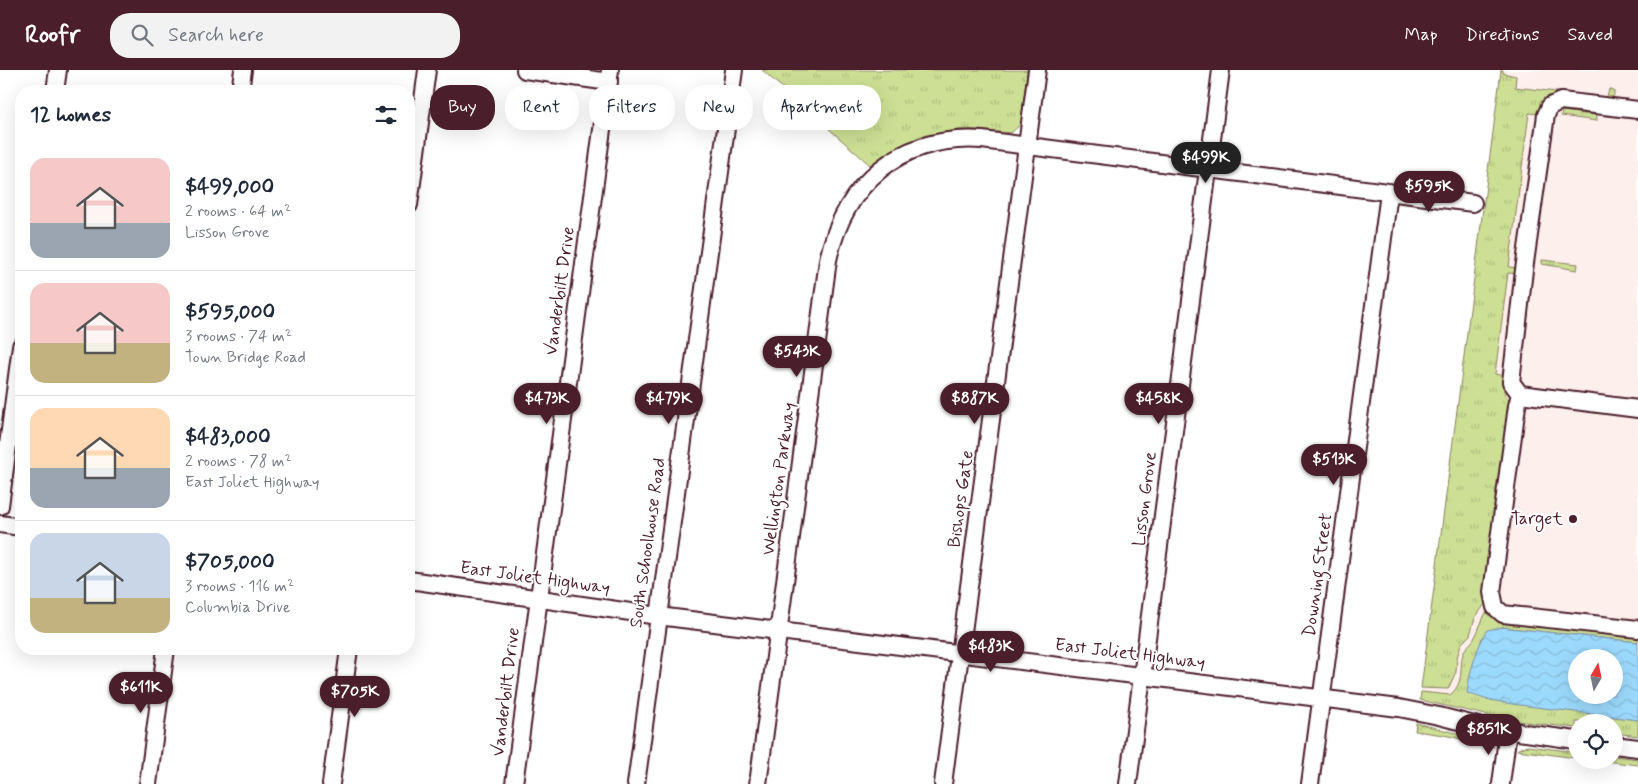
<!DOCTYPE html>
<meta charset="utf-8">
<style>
:root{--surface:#fff;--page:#f2f2f3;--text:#1f2937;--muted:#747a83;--line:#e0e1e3;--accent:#4a1f2b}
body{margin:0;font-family:Mynerve,sans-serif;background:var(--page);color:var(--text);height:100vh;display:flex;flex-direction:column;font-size:19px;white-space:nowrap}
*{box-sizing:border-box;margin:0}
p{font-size:16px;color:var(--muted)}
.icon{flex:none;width:28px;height:28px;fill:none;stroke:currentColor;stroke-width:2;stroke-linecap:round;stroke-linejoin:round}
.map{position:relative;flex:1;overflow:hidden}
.drawer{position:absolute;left:15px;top:15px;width:400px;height:570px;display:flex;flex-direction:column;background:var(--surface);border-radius:20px;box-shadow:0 5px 20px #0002}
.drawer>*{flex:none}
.hud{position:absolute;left:430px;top:15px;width:475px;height:45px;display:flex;gap:10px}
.needle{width:32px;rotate:9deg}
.tools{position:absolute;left:1568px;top:579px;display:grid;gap:10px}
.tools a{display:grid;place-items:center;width:55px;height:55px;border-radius:50%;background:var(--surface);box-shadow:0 5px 20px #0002;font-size:25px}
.price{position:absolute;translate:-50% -42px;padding:0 11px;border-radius:18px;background:var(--accent);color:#fff;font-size:16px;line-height:32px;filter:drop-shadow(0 1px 2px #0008)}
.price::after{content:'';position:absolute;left:50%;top:30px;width:15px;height:11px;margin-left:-8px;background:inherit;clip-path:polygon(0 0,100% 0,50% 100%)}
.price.active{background:#222;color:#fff}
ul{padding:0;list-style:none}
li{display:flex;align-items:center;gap:15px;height:125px;padding:0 15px}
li+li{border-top:1px solid var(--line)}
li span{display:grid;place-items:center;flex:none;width:140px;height:100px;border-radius:15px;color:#555}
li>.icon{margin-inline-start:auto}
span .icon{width:60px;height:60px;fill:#fffc;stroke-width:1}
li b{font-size:21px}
h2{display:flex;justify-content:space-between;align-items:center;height:60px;padding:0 15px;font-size:21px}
.pill{padding:0 18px;border-radius:20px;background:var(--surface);box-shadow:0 5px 20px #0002;font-size:18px;line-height:45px}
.pill.active{background:var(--accent);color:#fff}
header{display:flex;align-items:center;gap:30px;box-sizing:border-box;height:70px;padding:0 25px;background:var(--accent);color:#fff}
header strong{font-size:24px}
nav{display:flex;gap:28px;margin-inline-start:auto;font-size:18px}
.search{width:350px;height:45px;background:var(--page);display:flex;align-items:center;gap:12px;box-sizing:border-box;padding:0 18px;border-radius:20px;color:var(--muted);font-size:19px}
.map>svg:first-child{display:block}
.built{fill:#fdefec;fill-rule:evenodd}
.grass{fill:url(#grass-tufts);stroke:#8b7f60}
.water{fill:url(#water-waves);stroke:#7b8fa9;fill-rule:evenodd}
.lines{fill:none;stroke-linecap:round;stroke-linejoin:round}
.minor-casing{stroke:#4a1f2b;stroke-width:20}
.minor{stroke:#fff;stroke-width:16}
.poi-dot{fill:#4a1f2b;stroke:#fff;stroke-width:2}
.labels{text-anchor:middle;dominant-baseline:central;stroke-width:4;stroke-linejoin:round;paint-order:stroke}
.street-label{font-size:18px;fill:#4a1f2b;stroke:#fff}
.poi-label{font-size:18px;fill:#4a1f2b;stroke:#fff;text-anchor:end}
</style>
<header>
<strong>Roofr</strong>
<div class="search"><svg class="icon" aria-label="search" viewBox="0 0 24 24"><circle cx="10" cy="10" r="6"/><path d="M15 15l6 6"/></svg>Search here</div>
<nav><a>Map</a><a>Directions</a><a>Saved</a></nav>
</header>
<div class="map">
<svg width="1638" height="714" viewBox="0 0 1638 714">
<defs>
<pattern id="grass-tufts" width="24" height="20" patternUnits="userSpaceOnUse" patternTransform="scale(1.25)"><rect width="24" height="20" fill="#ccdf94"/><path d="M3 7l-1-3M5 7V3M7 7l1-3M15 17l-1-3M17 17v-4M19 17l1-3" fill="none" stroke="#b1bf80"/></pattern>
<pattern id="water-waves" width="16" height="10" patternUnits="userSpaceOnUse" patternTransform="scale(1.25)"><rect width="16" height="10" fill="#9cdafd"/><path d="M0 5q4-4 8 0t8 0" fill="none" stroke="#88bbd9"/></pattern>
</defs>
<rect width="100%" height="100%" fill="#fff"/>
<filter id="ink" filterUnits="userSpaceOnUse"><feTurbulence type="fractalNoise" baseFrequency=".02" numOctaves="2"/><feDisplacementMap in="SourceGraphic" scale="10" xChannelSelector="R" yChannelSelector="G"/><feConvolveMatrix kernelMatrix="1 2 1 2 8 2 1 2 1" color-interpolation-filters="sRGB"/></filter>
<g filter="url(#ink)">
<path class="built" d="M1501,0H1638V666L1614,663V652H1576V658L1508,650L1420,630ZM1576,588H1614V625H1576Z"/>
<g class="grass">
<path d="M762,0H1027V1L1021,54L1011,63L965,59L921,66L892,80L870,95Z"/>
<path d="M1501,0H1503V3L1516,6L1515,17L1607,28L1609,19H1611L1614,21V25L1610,31L1559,25L1538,44L1529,43L1509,197L1518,198L1519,204L1508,203L1495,304L1505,306C1503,319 1502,322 1510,331L1485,534L1475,548L1470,565L1461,574L1457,588L1456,602L1448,619L1421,618Z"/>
<path d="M1562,41L1594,45L1597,47V51L1561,46Z"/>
<path d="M1542,190L1578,194L1577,200L1542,194Z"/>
<path d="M1487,541L1491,545L1497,546L1562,557L1579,562L1580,558L1638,567V572L1501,557L1482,568L1469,610L1485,629L1638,650V666L1614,663V652H1576V658L1508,650L1420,630L1421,622L1450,625C1466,612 1458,595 1464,581C1466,577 1471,574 1474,569C1479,560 1481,551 1487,541Z"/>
<path d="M1416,653L1489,671L1494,677L1444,665L1415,661Z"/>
<path d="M1528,676L1576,682V688L1517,680L1520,678Z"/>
<path d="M1614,686L1638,689V695L1595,690H1614Z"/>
</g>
<path class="water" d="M1501,557L1638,572V650L1512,634L1485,629L1467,623C1469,604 1477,577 1487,560ZM1576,588H1614V625H1576Z"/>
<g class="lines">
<defs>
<g id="minor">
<path d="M525,0L609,12"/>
<path d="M55,21L58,0"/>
<path d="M240,21L243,0"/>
<path d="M1638,40L1561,31L1550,36L1546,45L1524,200L1511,312L1520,324L1638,339"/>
<path d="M409,135L427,0"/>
<path d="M1520,324L1517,336L1492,522L1495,537L1503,544L1638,559"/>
<path d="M0,436L21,276"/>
<path d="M0,454L21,457"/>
<path d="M409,510L658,546L1399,638L1439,646L1482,657L1576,670"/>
<path d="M1614,675L1638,678"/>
<path d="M148,714L166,579"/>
<path d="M331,714L349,579"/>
<path d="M514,714L610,0"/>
<path d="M636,714L734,0"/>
<path d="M758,714L828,190C845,112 901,65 982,70L1473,133"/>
<path d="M943,714L1037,0"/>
<path d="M1128,714L1221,0"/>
<path d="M1310,714L1389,123"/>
<path d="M1501,714L1508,661"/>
</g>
</defs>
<use href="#minor" class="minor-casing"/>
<use href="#minor" class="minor"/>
</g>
</g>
<circle class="poi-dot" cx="1573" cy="449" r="5"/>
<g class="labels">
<g class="street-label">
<text transform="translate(560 221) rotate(-82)">Vanderbilt Drive</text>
<text transform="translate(779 409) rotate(-82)">Wellington Parkway</text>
<text transform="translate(961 429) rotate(-82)">Bishops Gate</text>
<text transform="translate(1145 429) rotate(-83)">Lisson Grove</text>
<text transform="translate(648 473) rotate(-82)">South Schoolhouse Road</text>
<text transform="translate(1318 505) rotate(-82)">Downing Street</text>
<text transform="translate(535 508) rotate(8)">East Joliet Highway</text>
<text transform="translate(1130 584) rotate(7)">East Joliet Highway</text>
<text transform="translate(506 622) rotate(-83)">Vanderbilt Drive</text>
</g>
<g class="poi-label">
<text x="1563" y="449">Target</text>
</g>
</g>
</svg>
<div class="tools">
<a><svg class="needle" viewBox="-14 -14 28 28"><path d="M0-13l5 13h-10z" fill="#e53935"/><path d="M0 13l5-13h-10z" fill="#747a83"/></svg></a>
<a><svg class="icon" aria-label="locate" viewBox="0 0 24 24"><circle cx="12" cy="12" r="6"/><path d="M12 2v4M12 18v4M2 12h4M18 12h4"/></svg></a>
</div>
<b class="price active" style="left:1206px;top:114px">$499K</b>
<b class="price" style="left:1429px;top:143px">$595K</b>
<b class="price" style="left:797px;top:308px">$543K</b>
<b class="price" style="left:547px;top:355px">$473K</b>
<b class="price" style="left:669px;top:355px">$479K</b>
<b class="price" style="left:975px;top:355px">$887K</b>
<b class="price" style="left:1159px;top:355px">$458K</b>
<b class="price" style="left:1334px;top:416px">$513K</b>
<b class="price" style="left:991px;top:603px">$483K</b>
<b class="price" style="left:141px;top:644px">$611K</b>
<b class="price" style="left:355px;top:648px">$705K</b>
<b class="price" style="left:1489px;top:686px">$851K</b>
<div class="hud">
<a class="pill active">Buy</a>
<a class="pill">Rent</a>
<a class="pill">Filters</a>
<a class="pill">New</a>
<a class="pill">Apartment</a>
</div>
<section class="drawer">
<h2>12 homes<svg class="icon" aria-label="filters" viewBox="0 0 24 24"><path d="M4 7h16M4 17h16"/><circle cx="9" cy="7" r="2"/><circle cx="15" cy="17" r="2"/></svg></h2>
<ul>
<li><span style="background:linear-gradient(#f6c9c9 65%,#9aa5b1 0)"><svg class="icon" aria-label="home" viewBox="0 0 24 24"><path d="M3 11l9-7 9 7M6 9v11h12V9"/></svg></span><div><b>$499,000</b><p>2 rooms · 64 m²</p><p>Lisson Grove</p></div></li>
<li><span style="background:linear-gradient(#f6c9c9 60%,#c2b280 0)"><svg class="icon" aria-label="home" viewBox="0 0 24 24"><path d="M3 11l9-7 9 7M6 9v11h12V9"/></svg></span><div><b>$595,000</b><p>3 rooms · 74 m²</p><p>Town Bridge Road</p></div></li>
<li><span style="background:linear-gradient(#ffd9b3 60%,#9aa5b1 0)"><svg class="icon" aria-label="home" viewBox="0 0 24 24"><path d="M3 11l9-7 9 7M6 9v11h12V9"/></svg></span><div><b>$483,000</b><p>2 rooms · 78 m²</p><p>East Joliet Highway</p></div></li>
<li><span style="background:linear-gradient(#c9d6e8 65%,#c2b280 0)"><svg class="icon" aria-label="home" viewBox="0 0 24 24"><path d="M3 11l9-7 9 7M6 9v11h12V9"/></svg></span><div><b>$705,000</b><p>3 rooms · 116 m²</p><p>Columbia Drive</p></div></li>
</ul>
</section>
</div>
